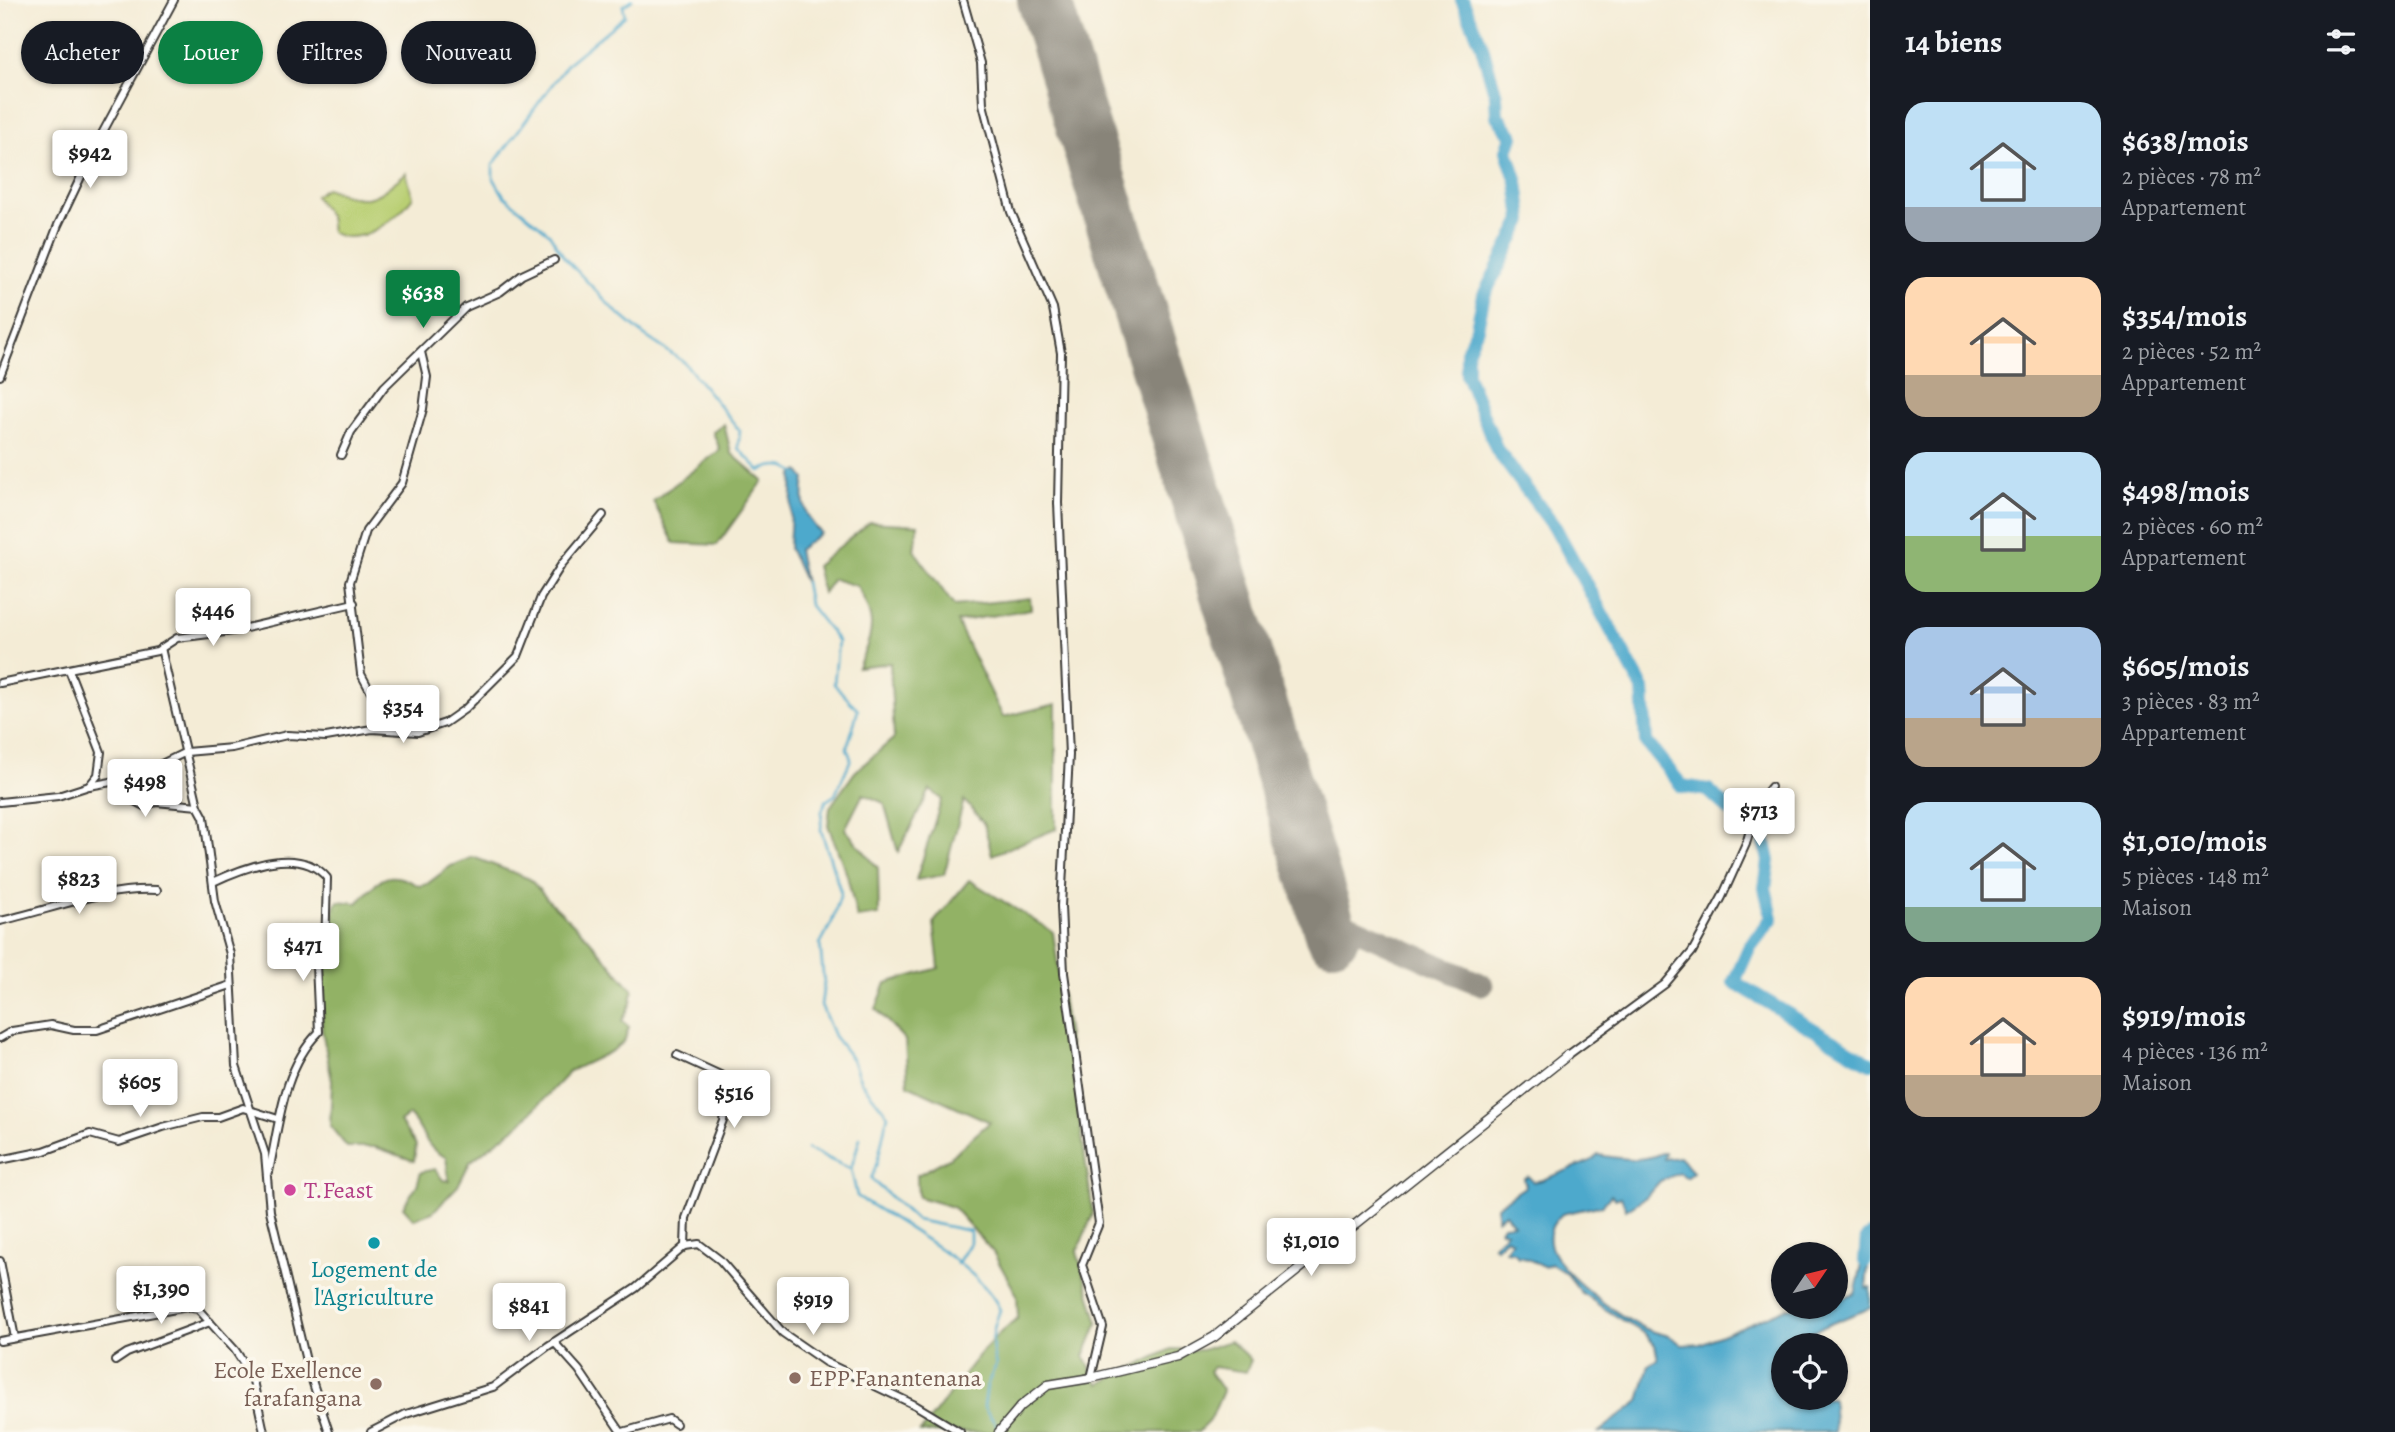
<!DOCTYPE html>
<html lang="fr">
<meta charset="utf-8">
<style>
:root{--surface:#171b24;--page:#20242c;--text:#f1f3f6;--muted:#9ea1a6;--accent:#0b8043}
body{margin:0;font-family:Alegreya,serif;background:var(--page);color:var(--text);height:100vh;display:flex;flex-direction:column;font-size:26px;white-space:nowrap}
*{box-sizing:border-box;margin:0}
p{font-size:23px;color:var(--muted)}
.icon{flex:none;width:38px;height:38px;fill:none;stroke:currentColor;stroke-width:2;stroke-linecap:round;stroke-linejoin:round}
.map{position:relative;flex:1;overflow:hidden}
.sheet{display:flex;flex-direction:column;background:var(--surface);width:525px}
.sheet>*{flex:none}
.banner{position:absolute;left:21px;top:21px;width:665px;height:63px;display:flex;gap:14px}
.needle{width:46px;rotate:55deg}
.tools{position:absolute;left:1771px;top:1242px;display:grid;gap:14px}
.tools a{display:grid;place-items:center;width:77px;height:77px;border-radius:50%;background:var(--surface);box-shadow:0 2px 5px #0004;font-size:35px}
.price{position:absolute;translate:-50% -60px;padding:0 16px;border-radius:7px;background:#fff;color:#222;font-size:23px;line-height:46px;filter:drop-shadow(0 2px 4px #0008)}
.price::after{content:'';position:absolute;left:50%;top:42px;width:21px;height:16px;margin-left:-10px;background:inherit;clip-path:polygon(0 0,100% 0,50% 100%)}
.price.on{background:var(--accent);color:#fff}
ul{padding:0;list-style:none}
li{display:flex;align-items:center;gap:21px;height:175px;padding:0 35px}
li span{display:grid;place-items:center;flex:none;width:196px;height:140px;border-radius:21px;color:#555}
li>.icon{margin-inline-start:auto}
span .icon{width:84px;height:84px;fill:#fffc;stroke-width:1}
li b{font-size:30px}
h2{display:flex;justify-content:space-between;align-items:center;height:84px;padding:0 35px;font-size:30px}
.pill{padding:0 24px;border-radius:32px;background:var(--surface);box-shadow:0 2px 5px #0004;font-size:24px;line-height:63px}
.pill.on{background:var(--accent);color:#fff}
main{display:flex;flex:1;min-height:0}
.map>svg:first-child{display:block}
.green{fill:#b9cf73;stroke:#6a7648;stroke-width:2}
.forest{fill:#92b265;stroke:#576740;stroke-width:2}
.water{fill:#4ea9cc;stroke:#356274;stroke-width:2}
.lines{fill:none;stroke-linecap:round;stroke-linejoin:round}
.stream{stroke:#4ea9cc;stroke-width:2.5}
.river{stroke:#4ea9cc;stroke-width:14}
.taxiway{stroke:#888479;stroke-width:23}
.runway{stroke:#888479;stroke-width:54}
.minor-casing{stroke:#3c3b38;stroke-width:10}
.tertiary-casing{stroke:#3c3b38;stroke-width:11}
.minor{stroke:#fff;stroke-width:6}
.tertiary{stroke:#fff;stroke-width:8}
.hotel-dot{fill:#d1479c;stroke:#fbf7ec;stroke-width:2.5}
.culture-dot{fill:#0f9aa8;stroke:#fbf7ec;stroke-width:2.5}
.education-dot{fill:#8d6e63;stroke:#fbf7ec;stroke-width:2.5}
.labels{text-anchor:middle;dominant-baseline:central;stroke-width:7;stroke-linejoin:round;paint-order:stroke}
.hotel-label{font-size:24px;fill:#b23c85;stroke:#fbf7ec;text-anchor:start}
.culture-label{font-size:24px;fill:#0d838f;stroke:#fbf7ec}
.education-label{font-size:24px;fill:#785e54;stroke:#fbf7ec;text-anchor:end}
</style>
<main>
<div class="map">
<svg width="1870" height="1432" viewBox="0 0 1870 1432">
<rect width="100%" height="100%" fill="#fbf7ec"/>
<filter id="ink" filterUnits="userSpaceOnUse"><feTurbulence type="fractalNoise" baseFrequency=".0143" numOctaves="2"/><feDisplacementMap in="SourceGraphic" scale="14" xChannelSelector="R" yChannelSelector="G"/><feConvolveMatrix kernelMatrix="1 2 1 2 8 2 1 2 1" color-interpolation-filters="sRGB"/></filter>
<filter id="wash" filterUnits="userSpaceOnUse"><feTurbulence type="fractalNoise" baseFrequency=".00686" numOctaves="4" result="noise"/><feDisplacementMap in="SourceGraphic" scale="28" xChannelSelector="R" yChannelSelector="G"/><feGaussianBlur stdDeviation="1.57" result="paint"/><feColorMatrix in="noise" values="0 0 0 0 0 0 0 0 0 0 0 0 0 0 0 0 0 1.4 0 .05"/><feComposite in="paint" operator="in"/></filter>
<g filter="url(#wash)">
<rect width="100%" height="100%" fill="#f4ecd6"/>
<path class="green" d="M406,173L413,197C397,219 359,249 331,232L329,216L315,196L326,188C369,204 371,202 406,173Z"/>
<g class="forest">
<path d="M724,424L731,453L763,481L717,545L674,543L653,501L720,450L713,432Z"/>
<path d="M870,522L918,525L914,550L954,606L1030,598L1031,609L957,622L1003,717L1056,704V829L992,855L984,824L964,800L944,875L916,880L942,799L930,790L898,852L884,803L863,794L845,829L878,868L879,915L857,918L847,875L828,825L830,807L855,772L894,738L890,663L858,667C874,631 877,621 857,586L833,579L823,593L816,566Z"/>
<path d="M473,857L530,879L548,900L588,938L633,990L631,1003L622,1021L629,1027L624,1042L612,1051L570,1071L521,1123L470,1162L458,1186L433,1212L414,1219L403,1207L417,1185L421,1172L435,1169L443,1180L449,1181L446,1157C425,1150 424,1129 409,1115L400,1122L416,1145L414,1161L375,1147H347L330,1126L332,1081L322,1030L320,965L329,953L335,904L338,901L357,903C381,879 386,867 419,886L427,884L451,866Z"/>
<path d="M969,880L1053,932L1093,1214L1077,1252L1098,1323L1084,1356L1099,1384L1171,1349L1202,1350L1230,1341L1251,1360L1246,1372L1213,1367L1209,1371L1223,1391L1211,1419L1198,1432H920C953,1394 976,1348 1018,1318L1017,1295L993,1252L953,1207L918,1197L917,1175L949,1158L990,1122L908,1085L905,1040L876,1009L886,983L939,968L934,922Z"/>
</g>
<g class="water">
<path d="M799,471L805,479C801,503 804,516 821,533L798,550L805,583L789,548L793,474Z"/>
<path d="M1662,1153H1665L1664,1159L1679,1157L1693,1172L1687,1178L1679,1173L1660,1181L1646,1197L1626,1210L1621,1197L1615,1199L1611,1195L1603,1205L1562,1214C1554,1221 1548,1230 1550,1242C1553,1270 1623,1321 1649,1330C1666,1337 1665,1331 1682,1345L1700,1344L1787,1308L1836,1307V1301L1855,1294L1862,1264L1861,1244L1864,1240L1869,1253L1866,1288L1870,1287V1308L1780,1344L1776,1360L1783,1363V1398H1832L1835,1432H1599L1639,1401L1649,1365L1658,1360L1655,1345L1645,1334L1603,1308L1581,1292L1567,1274L1551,1264L1545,1267L1521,1256L1518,1257L1515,1252L1505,1251L1512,1241L1506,1238L1496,1248L1493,1245L1506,1232L1500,1230L1503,1225L1514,1224L1505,1213L1497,1219V1206L1526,1186L1524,1178L1528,1176L1533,1182L1542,1180L1591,1161L1598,1155C1620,1158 1640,1163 1662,1153Z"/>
</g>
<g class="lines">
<g class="stream">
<path d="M632,0L623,6L625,16L568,63L493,165V177L504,196L549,233L564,257L613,309L645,336L684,362L740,431L738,448L760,471C772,465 787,463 797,474"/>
<path d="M805,582L809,604L838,641L834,684L858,710L847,748L851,759L835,795L826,801L822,811L821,830L841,893L832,922L820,944L824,983L821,1005L834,1036L852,1059L861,1082L888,1115C881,1138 881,1158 871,1179L916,1220L970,1231V1243L957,1264"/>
<path d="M860,1138L851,1169L857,1196C896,1222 982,1267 1000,1310C992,1330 990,1345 996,1365L987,1385L984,1407L999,1429"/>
<path d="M807,1149L851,1169"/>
</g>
<g class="river">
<path d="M1462,0L1481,43L1496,96L1497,116L1512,136L1507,151L1517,182L1522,220L1484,295L1477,328L1467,352V375L1497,450L1556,529L1643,689L1646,742L1682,786L1708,790L1731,811L1753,822L1763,832L1769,861L1765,888L1772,918L1749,948L1734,982L1870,1063"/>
<path d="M1865,1261L1867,1238L1870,1236"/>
</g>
<path class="taxiway" d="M1325,915L1482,985"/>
<path class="runway" d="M1044,0L1332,936"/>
</g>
</g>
<g filter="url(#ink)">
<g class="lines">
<defs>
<g id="minor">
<path d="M963,0L981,63L983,104L1011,212L1053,308L1061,353L1058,503L1069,755L1061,906L1064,973L1099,1223L1082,1265L1103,1327L1091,1378"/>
<path d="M0,376L58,225L97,143L174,0"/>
<path d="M341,455L351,432L384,387L466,307L500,292L522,275L554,260"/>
<path d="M161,648L198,806L204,817L215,901L230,954L236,1066L265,1154L270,1211L307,1365L329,1432"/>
<path d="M0,683L157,651L177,638L233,631L354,603"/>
<path d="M382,729V713L361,674L350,582L366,531L402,483L423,409L427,377L421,352"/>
<path d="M113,781L127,797L144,806L156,802L198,806"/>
<path d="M89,786L133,778L186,752L232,748L287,735L326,737L372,729L418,732L445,723L465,709L518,656L541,597L562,564L603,515"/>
<path d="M0,802L58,796L89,786L98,775L101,752L69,670"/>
<path d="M213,882C245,867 300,845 327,878L325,950L316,964L319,1032C283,1068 279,1124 269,1172"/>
<path d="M0,921C50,910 105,887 157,890"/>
<path d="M0,1038L12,1031L51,1025L74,1030H97L231,985"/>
<path d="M677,1055L729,1079L723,1120L686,1218L685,1246"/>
<path d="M1568,1055L1665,984L1692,952L1722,897L1746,844L1757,805L1771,787"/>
<path d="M0,1160L44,1151L90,1134L119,1142L163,1127L203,1117H218L243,1108L278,1119"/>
<path d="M0,1261L15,1338"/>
<path d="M0,1341L187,1307L198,1309L235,1350L252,1376L264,1432"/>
<path d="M554,1342L579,1370L621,1432"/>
<path d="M115,1361L127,1353L210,1322"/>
<path d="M371,1432L406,1414L493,1387L548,1346L636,1288L685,1246L699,1244L720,1260L783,1333L825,1362L915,1405L960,1432"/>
<path d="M623,1432L669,1419L676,1424"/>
</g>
<path id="tertiary" d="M999,1432L1021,1406L1048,1385L1091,1378L1178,1357L1214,1337L1568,1055"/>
</defs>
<use href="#minor" class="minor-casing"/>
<use href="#tertiary" class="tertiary-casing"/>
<use href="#minor" class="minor"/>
<use href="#tertiary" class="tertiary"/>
</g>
</g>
<circle class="hotel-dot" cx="290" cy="1190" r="7"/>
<circle class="culture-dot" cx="374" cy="1243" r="7"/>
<g class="education-dot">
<circle cx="795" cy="1378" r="7"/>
<circle cx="376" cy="1384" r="7"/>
</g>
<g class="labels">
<g class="hotel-label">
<text x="304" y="1190">T.Feast</text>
</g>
<g class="culture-label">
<text x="374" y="1269">Logement de<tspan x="374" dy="28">l'Agriculture</tspan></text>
</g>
<g class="education-label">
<text x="362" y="1370">Ecole Exellence<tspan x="362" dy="28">farafangana</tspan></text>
<text x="809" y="1378" text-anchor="start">EPP Fanantenana</text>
</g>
</g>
</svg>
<div class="tools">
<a><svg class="needle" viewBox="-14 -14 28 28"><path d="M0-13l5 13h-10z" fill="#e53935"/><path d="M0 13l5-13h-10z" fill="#9ea1a6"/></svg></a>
<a><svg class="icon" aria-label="locate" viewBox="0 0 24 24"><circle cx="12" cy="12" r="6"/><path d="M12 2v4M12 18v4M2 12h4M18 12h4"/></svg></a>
</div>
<b class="price" style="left:90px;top:190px">$942</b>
<b class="price on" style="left:423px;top:330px">$638</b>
<b class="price" style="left:213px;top:648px">$446</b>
<b class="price" style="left:403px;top:745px">$354</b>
<b class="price" style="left:145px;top:819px">$498</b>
<b class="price" style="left:1759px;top:848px">$713</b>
<b class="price" style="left:79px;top:916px">$823</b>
<b class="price" style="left:303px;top:983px">$471</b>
<b class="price" style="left:140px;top:1119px">$605</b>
<b class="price" style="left:734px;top:1130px">$516</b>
<b class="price" style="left:1311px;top:1278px">$1,010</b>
<b class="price" style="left:161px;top:1326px">$1,390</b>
<b class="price" style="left:813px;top:1337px">$919</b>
<b class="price" style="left:529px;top:1343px">$841</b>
<div class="banner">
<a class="pill">Acheter</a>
<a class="pill on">Louer</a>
<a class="pill">Filtres</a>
<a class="pill">Nouveau</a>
</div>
</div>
<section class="sheet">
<h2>14 biens<svg class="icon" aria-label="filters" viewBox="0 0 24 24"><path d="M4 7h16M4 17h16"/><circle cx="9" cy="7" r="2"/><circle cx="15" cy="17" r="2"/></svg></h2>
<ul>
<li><span style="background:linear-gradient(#bfe0f5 75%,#9aa5b1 0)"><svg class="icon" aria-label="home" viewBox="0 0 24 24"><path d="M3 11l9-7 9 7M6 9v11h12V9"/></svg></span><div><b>$638/mois</b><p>2 pièces · 78 m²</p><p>Appartement</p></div></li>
<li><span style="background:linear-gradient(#ffd9b3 70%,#b9a48a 0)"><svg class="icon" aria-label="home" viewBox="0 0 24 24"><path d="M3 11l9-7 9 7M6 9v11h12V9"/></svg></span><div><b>$354/mois</b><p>2 pièces · 52 m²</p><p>Appartement</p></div></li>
<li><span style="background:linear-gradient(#bfe0f5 60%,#8fb573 0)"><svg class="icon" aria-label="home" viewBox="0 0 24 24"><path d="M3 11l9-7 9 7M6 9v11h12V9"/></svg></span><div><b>$498/mois</b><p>2 pièces · 60 m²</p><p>Appartement</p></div></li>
<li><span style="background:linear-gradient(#a9c7e8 65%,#b9a48a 0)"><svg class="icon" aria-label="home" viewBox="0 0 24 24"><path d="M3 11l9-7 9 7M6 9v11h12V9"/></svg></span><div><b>$605/mois</b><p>3 pièces · 83 m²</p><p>Appartement</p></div></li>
<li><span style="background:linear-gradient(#bfe0f5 75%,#7fa58c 0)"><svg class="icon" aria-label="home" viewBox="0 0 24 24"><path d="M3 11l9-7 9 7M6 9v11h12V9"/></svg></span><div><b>$1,010/mois</b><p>5 pièces · 148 m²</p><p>Maison</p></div></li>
<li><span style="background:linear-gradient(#ffd9b3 70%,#b9a48a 0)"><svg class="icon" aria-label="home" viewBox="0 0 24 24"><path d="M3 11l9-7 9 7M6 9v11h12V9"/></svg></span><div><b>$919/mois</b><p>4 pièces · 136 m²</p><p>Maison</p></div></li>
</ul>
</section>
</main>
